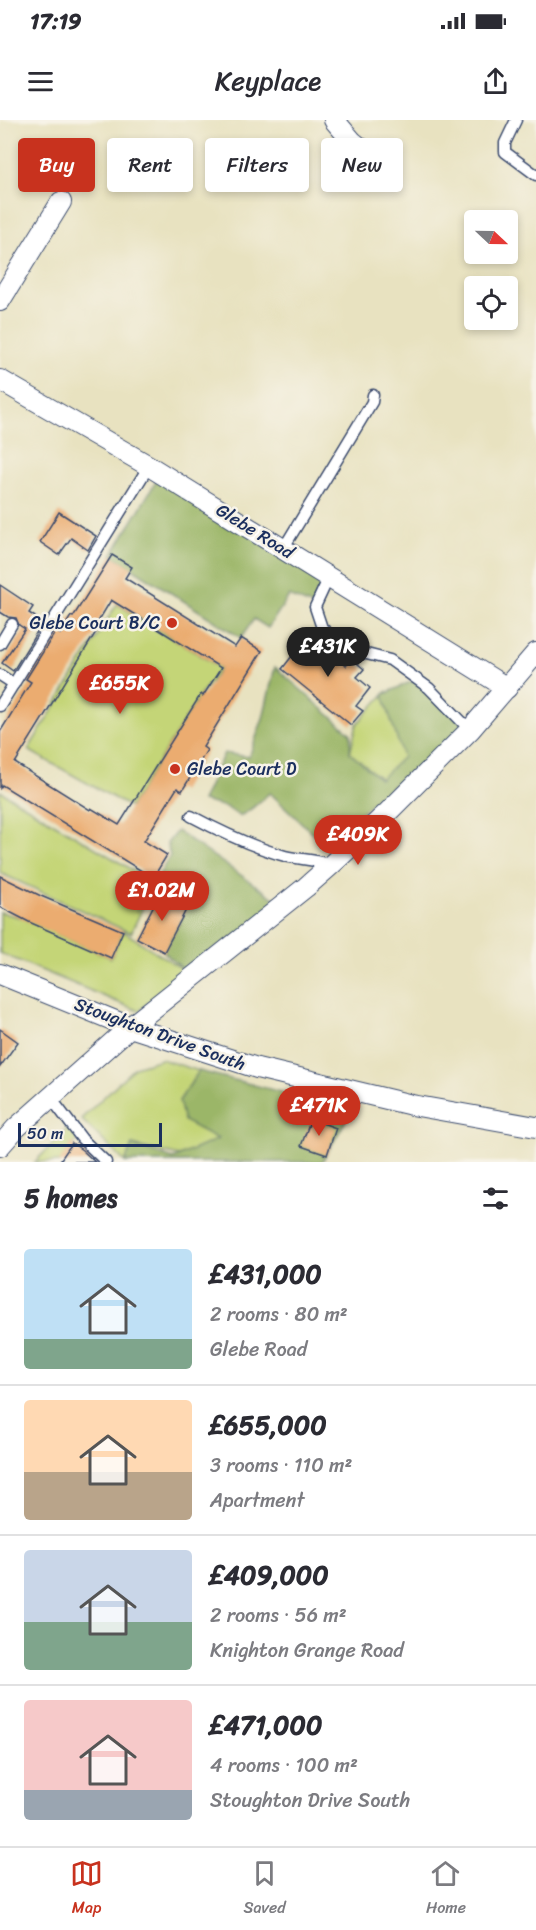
<!DOCTYPE html>
<meta charset="utf-8">
<style>
:root{--surface:#fff;--page:#f7f7f7;--text:#2b2b33;--muted:#7c7c81;--line:#e1e1e2;--accent:#c8321e}
body{margin:0;font-family:Sriracha,sans-serif;background:var(--page);color:var(--text);height:100vh;display:flex;flex-direction:column;font-size:22px;white-space:nowrap}
*{box-sizing:border-box;margin:0}
p{font-size:20px;color:var(--muted)}
.icon{flex:none;width:33px;height:33px;fill:none;stroke:currentColor;stroke-width:2;stroke-linecap:round;stroke-linejoin:round}
.map{position:relative;height:1042px;overflow:hidden}
.side{display:flex;flex-direction:column;background:var(--surface);flex:1}
.side>*{flex:none}
.top-card{position:absolute;left:18px;top:18px;width:501px;height:54px;display:flex;gap:12px}
.needle{width:39px;rotate:112deg}
.tools{position:absolute;left:464px;top:90px;display:grid;gap:12px}
.tools a{display:grid;place-items:center;width:54px;height:54px;border-radius:6px;background:var(--surface);box-shadow:0 3px 9px #0003;font-size:30px}
.scale{position:absolute;left:18px;bottom:15px;width:144px;box-sizing:border-box;padding-left:6px;border:3px solid #1b2f5e;border-top:0;font-size:16px;line-height:21px;white-space:nowrap;color:#1b2f5e;-webkit-text-stroke:4px #f7f3e8;paint-order:stroke}
.price{position:absolute;translate:-50% -51px;padding:0 14px;border-radius:21px;background:var(--accent);color:#fff;font-size:20px;line-height:39px;filter:drop-shadow(0 2px 3px #0008)}
.price::after{content:'';position:absolute;left:50%;top:36px;width:18px;height:14px;margin-left:-9px;background:inherit;clip-path:polygon(0 0,100% 0,50% 100%)}
.price.on{background:#222;color:#fff}
ul{padding:0;list-style:none}
li{display:flex;align-items:center;gap:18px;height:150px;padding:0 24px}
li+li{border-top:2px solid var(--line)}
li span{display:grid;place-items:center;flex:none;width:168px;height:120px;border-radius:6px;color:#555}
li>.icon{margin-inline-start:auto}
span .icon{width:72px;height:72px;fill:#fffc;stroke-width:1}
li b{font-size:26px}
h2{display:flex;justify-content:space-between;align-items:center;height:72px;padding:0 24px;font-size:26px}
.tag{padding:0 21px;border-radius:6px;background:var(--surface);box-shadow:0 3px 9px #0003;font-size:21px;line-height:54px}
.tag.on{background:var(--accent);color:#fff}
.status{display:flex;justify-content:space-between;align-items:center;height:42px;padding:0 30px;background:var(--surface);direction:ltr}
.status svg{height:16px;fill:currentColor}
header{display:flex;justify-content:space-between;align-items:center;height:78px;padding:0 24px;background:var(--surface);font-size:27px;font-weight:600}
.tabs{display:flex;justify-content:space-around;align-items:center;height:84px;border-top:2px solid var(--line);background:var(--surface);font-size:16px;color:var(--muted)}
.tabs a{display:grid;justify-items:center;gap:3px}
.tabs .on{color:var(--accent)}
.map>svg:first-child{display:block}
.green{fill:#c4d577;stroke:#70826a;stroke-width:1.5}
.forest{fill:#9bb668;stroke:#5b7263;stroke-width:1.5}
.building{fill:#ebac6f;fill-rule:evenodd}
.lines{fill:none;stroke-linecap:round;stroke-linejoin:round}
.service-casing{stroke:#3a4a6d;stroke-width:13}
.minor-casing{stroke:#3a4a6d;stroke-width:22}
.service{stroke:#fff;stroke-width:10}
.minor{stroke:#fff;stroke-width:20}
.poi-dot{fill:#c8321e;stroke:#f7f3e8;stroke-width:2}
.labels{text-anchor:middle;dominant-baseline:central;stroke-width:5;stroke-linejoin:round;paint-order:stroke}
.street-label{font-size:18px;fill:#1b2f5e;stroke:#f7f3e8}
.poi-label{font-size:18px;fill:#1b2f5e;stroke:#f7f3e8;text-anchor:end}
</style>
<div class="status"><b>17:19</b><svg viewBox="0 0 49 12"><path d="M0 12V9h3v3zM5 12V6h3v6zM10 12V3h3v9zM15 12V0h3v12zM26 1h20v11H26zM47 4h2v5h-2z"/></svg></div>
<header><svg class="icon" aria-label="menu" viewBox="0 0 24 24"><path d="M4 6h16M4 12h16M4 18h16"/></svg>Keyplace<svg class="icon" aria-label="share" viewBox="0 0 24 24"><path d="M12 15V3M7 8l5-5 5 5M5 13v7h14v-7"/></svg></header>
<div class="map">
<svg width="536" height="1042" viewBox="0 0 536 1042">
<rect width="100%" height="100%" fill="#f7f3e8"/>
<filter id="ink" filterUnits="userSpaceOnUse"><feTurbulence type="fractalNoise" baseFrequency=".0167" numOctaves="2"/><feDisplacementMap in="SourceGraphic" scale="12" xChannelSelector="R" yChannelSelector="G"/><feConvolveMatrix kernelMatrix="1 2 1 2 8 2 1 2 1" color-interpolation-filters="sRGB"/></filter>
<filter id="wash" filterUnits="userSpaceOnUse"><feTurbulence type="fractalNoise" baseFrequency=".008" numOctaves="4" result="noise"/><feDisplacementMap in="SourceGraphic" scale="24" xChannelSelector="R" yChannelSelector="G"/><feGaussianBlur stdDeviation="1.35" result="paint"/><feColorMatrix in="noise" values="0 0 0 0 0 0 0 0 0 0 0 0 0 0 0 0 0 1.4 0 .05"/><feComposite in="paint" operator="in"/></filter>
<g filter="url(#wash)">
<rect width="100%" height="100%" fill="#e8e2c0"/>
<g class="green">
<path d="M117,484L221,548L201,574L130,687L28,630Z"/>
<path d="M387,571L404,637L381,659L350,633L357,604Z"/>
<path d="M0,671L151,761L136,792L154,763L131,813L0,753Z"/>
<path d="M0,792L22,798L111,838L123,811L184,850L139,891L0,833Z"/>
<path d="M161,939L199,951L179,981L219,1019L179,1036L132,1025L125,1042L81,999L135,947Z"/>
<path d="M71,1005L80,1016L61,1042H35Z"/>
</g>
<g class="forest">
<path d="M161,353L329,457L315,487L289,476L268,508L254,499L241,518L112,435Z"/>
<path d="M275,547L351,614L350,633L380,659L403,637L383,575L416,559L467,606L323,723L270,673C259,681 252,691 239,696L226,687L202,681L224,633L249,637L263,598Z"/>
<path d="M177,711L284,785L184,850L164,832L188,786L152,767L170,736L167,723Z"/>
<path d="M199,951L352,990L322,1042H125L132,1025L173,1039L218,1019L184,1001L179,981Z"/>
</g>
<g id="blocks">
<g class="building">
<path d="M59,392L96,416L88,430L71,418L59,435L40,422Z"/>
<path d="M112,435L132,447L125,458L235,527L241,518L262,531L203,627L207,630L182,671L177,668L144,721L167,735L153,758L2,665L0,668V612L31,562L26,559L56,511L60,514L71,496L73,497ZM111,480L221,548L203,576L201,574L119,705L91,688L90,690L15,643L96,512L93,510Z"/>
<path d="M0,465L33,487L29,493L43,502L13,551L2,543L25,509L19,505L16,498L8,497L0,492Z"/>
<path d="M310,513L346,546L352,539L364,549L357,557L370,568L356,586L363,591L351,605L282,549Z"/>
<path d="M0,756L41,776L123,811L111,838L29,802L0,787Z"/>
<path d="M161,771L188,786L164,832L137,818Z"/>
<path d="M0,909L18,922L0,947Z"/>
<path d="M311,999L336,1008L327,1035L301,1026Z"/>
<path d="M72,1023L82,1030L95,1042H59Z"/>
</g>
</g>
</g>
<g filter="url(#ink)">
<use href="#blocks" fill-opacity="0" stroke="#3a4a6d" stroke-width="1.5"/>
<g class="lines">
<defs>
<g id="service">
<path d="M516,0L505,23V32L536,55"/>
<path d="M283,429L372,282L373,275"/>
<path d="M329,457L315,487L322,508L347,529L390,540L429,568L470,610"/>
<path d="M0,524L12,504"/>
<path d="M0,555L14,564"/>
<path d="M0,586L149,346"/>
<path d="M191,696C221,712 252,727 285,736C301,740 316,739 331,745"/>
<path d="M51,978L82,1019L106,1042"/>
</g>
<g id="minor">
<path d="M334,0L352,21L392,53"/>
<path d="M0,181L61,82"/>
<path d="M0,260L149,346L507,568"/>
<path d="M0,854L130,907L257,948L412,985L536,1007"/>
<path d="M0,1026L16,1008L130,907L306,767L331,745L387,693L470,610L536,533"/>
</g>
</defs>
<use href="#service" class="service-casing"/>
<use href="#minor" class="minor-casing"/>
<use href="#service" class="service"/>
<use href="#minor" class="minor"/>
</g>
</g>
<g class="poi-dot">
<circle cx="172" cy="503" r="6"/>
<circle cx="175" cy="649" r="6"/>
</g>
<g class="labels">
<g class="street-label">
<text transform="translate(255 411) rotate(32)">Glebe Road</text>
<text transform="translate(160 914) rotate(20)">Stoughton Drive South</text>
</g>
<g class="poi-label">
<text x="160" y="503">Glebe Court B/C</text>
<text x="187" y="649" text-anchor="start">Glebe Court D</text>
</g>
</g>
</svg>
<div class="tools">
<a><svg class="needle" viewBox="-14 -14 28 28"><path d="M0-13l5 13h-10z" fill="#e53935"/><path d="M0 13l5-13h-10z" fill="#7c7c81"/></svg></a>
<a><svg class="icon" aria-label="locate" viewBox="0 0 24 24"><circle cx="12" cy="12" r="6"/><path d="M12 2v4M12 18v4M2 12h4M18 12h4"/></svg></a>
</div>
<div class="scale">50 m</div>
<b class="price on" style="left:328px;top:558px">£431K</b>
<b class="price" style="left:120px;top:595px">£655K</b>
<b class="price" style="left:358px;top:746px">£409K</b>
<b class="price" style="left:162px;top:802px">£1.02M</b>
<b class="price" style="left:319px;top:1017px">£471K</b>
<div class="top-card">
<a class="tag on">Buy</a>
<a class="tag">Rent</a>
<a class="tag">Filters</a>
<a class="tag">New</a>
</div>
</div>
<section class="side">
<h2>5 homes<svg class="icon" aria-label="filters" viewBox="0 0 24 24"><path d="M4 7h16M4 17h16"/><circle cx="9" cy="7" r="2"/><circle cx="15" cy="17" r="2"/></svg></h2>
<ul>
<li><span style="background:linear-gradient(#bfe0f5 75%,#7fa58c 0)"><svg class="icon" aria-label="home" viewBox="0 0 24 24"><path d="M3 11l9-7 9 7M6 9v11h12V9"/></svg></span><div><b>£431,000</b><p>2 rooms · 80 m²</p><p>Glebe Road</p></div></li>
<li><span style="background:linear-gradient(#ffd9b3 60%,#b9a48a 0)"><svg class="icon" aria-label="home" viewBox="0 0 24 24"><path d="M3 11l9-7 9 7M6 9v11h12V9"/></svg></span><div><b>£655,000</b><p>3 rooms · 110 m²</p><p>Apartment</p></div></li>
<li><span style="background:linear-gradient(#c9d6e8 60%,#7fa58c 0)"><svg class="icon" aria-label="home" viewBox="0 0 24 24"><path d="M3 11l9-7 9 7M6 9v11h12V9"/></svg></span><div><b>£409,000</b><p>2 rooms · 56 m²</p><p>Knighton Grange Road</p></div></li>
<li><span style="background:linear-gradient(#f6c9c9 75%,#9aa5b1 0)"><svg class="icon" aria-label="home" viewBox="0 0 24 24"><path d="M3 11l9-7 9 7M6 9v11h12V9"/></svg></span><div><b>£471,000</b><p>4 rooms · 100 m²</p><p>Stoughton Drive South</p></div></li>
</ul>
</section>
<nav class="tabs">
<a class="on"><svg class="icon" aria-label="map" viewBox="0 0 24 24"><path d="M3 6l6-2 6 2 6-2v14l-6 2-6-2-6 2zM9 4v14M15 6v14"/></svg>Map</a>
<a><svg class="icon" aria-label="saved" viewBox="0 0 24 24"><path d="M7 4h10v16l-5-4-5 4z"/></svg>Saved</a>
<a><svg class="icon" aria-label="home" viewBox="0 0 24 24"><path d="M3 11l9-7 9 7M6 9v11h12V9"/></svg>Home</a>
</nav>
